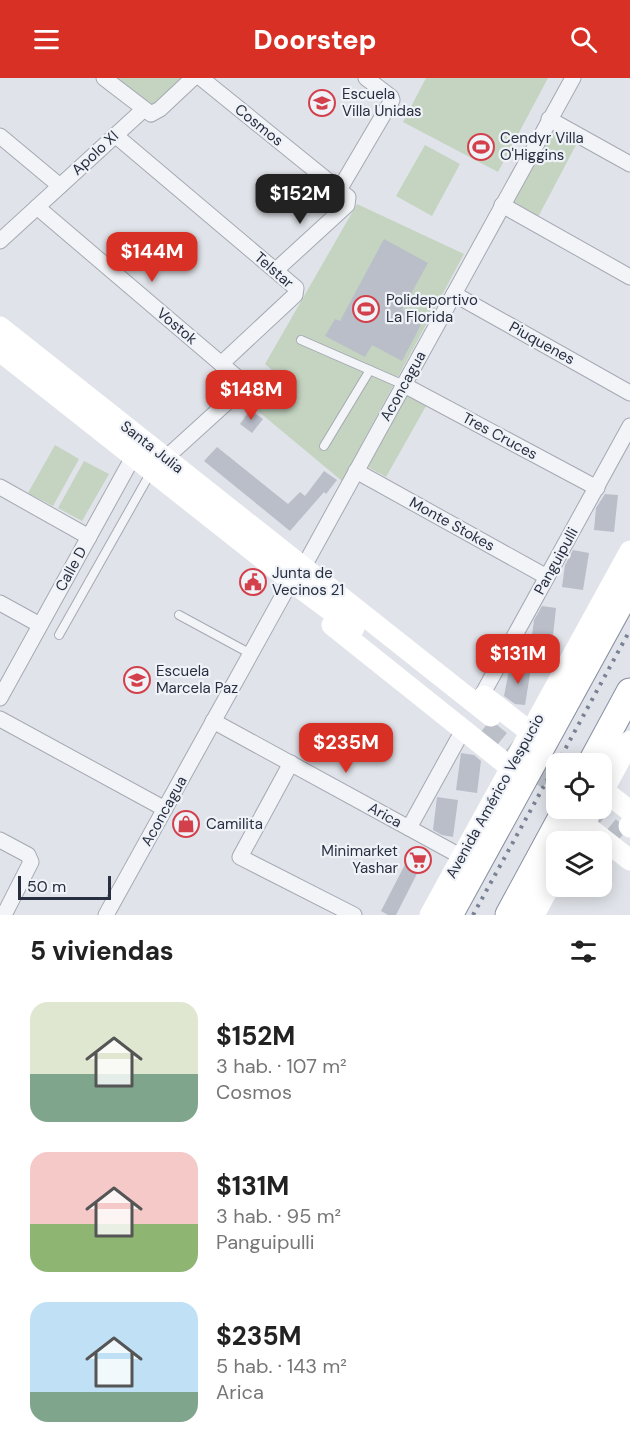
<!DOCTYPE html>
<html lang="es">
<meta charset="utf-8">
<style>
:root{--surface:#fff;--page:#f6f6f6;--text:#222;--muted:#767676;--accent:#d93025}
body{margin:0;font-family:"DM Sans",sans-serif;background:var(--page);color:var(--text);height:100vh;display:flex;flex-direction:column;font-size:22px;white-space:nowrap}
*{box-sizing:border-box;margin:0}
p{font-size:20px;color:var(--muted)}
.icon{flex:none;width:33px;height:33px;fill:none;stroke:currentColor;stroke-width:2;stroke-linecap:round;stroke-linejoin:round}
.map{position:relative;height:837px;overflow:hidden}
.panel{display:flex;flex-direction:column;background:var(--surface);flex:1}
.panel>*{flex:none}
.tools{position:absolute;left:546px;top:675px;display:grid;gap:12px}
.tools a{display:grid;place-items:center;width:66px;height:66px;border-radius:12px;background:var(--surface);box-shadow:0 3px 15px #0003;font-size:30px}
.scale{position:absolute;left:18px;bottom:15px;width:93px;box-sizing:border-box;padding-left:6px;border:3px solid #282f41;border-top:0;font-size:16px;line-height:21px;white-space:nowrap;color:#282f41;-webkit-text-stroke:4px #eff2f7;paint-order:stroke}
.price{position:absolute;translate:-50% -51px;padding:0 14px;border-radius:12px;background:var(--accent);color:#fff;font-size:20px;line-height:39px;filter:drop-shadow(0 2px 3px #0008)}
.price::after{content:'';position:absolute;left:50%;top:36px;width:18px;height:14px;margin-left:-9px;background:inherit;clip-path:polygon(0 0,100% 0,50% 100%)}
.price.active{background:#222;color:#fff}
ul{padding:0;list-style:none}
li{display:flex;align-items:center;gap:18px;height:150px;padding:0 30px}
li span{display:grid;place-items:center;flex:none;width:168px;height:120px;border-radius:18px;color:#555}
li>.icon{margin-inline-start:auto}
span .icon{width:72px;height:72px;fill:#fffc;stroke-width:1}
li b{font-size:26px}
h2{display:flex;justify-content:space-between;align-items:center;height:72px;padding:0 30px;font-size:26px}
header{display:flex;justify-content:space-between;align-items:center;height:78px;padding:0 30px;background:var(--accent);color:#fff;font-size:27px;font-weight:800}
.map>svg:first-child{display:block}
.green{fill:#c4d4c1}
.building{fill:#babec9}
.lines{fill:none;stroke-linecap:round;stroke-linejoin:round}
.secondary-tunnel{stroke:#bbbfc7;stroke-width:21;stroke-dasharray:21 10;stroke-linecap:butt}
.lane-casing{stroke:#a5a9b3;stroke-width:10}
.street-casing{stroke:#a5a9b3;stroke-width:17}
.highway-casing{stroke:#878fa1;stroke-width:29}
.lane{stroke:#f3f4f7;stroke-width:8}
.street{stroke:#f3f4f7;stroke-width:15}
.secondary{stroke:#fff;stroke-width:21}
.highway{stroke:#fff;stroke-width:27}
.rail{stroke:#798194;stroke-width:4;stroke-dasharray:3 6;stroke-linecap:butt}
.labels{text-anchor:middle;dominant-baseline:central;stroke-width:4.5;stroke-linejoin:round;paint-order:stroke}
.poi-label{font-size:15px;fill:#282f41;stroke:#eff2f7;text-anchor:start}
.street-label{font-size:15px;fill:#282f41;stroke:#eff2f7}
</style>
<header><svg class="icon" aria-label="menu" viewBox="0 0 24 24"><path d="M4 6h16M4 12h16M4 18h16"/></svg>Doorstep<svg class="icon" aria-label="search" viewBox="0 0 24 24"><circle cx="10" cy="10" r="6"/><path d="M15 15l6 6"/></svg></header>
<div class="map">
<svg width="630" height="837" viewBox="0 0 630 837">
<rect width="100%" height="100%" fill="#e0e3e9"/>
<g class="green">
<path d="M111,0H188L154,31Z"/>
<path d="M426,0H548L498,94L403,44Z"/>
<path d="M551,54L576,67L537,141L511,128Z"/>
<path d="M425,67L460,86L432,138L396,118Z"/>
<path d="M357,126L464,176L342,403L246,323L274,294L265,286Z"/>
<path d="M407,318L426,328L386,399L368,389Z"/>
<path d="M55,367L79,381L53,428L28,415Z"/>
<path d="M84,383L109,396L82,443L58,430Z"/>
</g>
<g class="building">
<path d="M384,161L428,185L402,232L423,243L402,283L372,267L365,279L325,258L335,241L340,243Z"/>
<path d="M250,332L263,341L252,355L240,346Z"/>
<path d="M217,369L288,426L300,414L305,418L324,393L337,402L326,416L324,414L290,453L204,383Z"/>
<path d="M605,416L618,417L614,454L594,452L596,430Z"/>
<path d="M573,472L589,475L583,512L562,509L565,487Z"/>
<path d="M542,528L556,530L552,567L531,565L534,542Z"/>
<path d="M510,587L531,590L525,627L515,626L504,618Z"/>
<path d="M461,675L474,677L481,683L477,715L456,712Z"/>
<path d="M437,719L458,722L453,759L442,757L433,752Z"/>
<path d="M414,769L427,776L396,837H388L381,833Z"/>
</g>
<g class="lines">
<g class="secondary-tunnel">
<path d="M484,650L556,708"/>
<path d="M585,730L621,759"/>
</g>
<defs>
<g id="lane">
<path d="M301,262L404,307"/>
<path d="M324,368L370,292"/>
<path d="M179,537L251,576"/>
<path d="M59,557L151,394"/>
</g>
<g id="street">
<path d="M104,0L151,36L160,31L193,0"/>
<path d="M201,0L348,119L347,127L276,192"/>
<path d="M549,41L630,86"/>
<path d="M115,57L296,210L295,217L221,286"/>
<path d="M0,58L60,108"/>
<path d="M339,112L392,22L391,19L366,0"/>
<path d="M502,127L630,199"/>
<path d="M37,129L246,307L158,387"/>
<path d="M0,163L143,32"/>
<path d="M454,216L630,315"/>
<path d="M404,307L597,410"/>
<path d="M356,393L547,499"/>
<path d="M0,409L89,459"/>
<path d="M303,490L573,0"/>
<path d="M0,525L40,547"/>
<path d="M482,617L630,348"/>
<path d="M0,620L138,370"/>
<path d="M0,641L165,731"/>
<path d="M213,643L462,779"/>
<path d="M291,685L240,779L354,837"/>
<path d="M409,750L463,652"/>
<path d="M0,762L28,777L31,784L4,837"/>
<path d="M106,837L291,503"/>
</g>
<g id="highway">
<path d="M591,686L630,614"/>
<path d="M449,837L630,507"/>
<path d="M509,837L567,730"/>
</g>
</defs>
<use href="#lane" class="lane-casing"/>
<use href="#street" class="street-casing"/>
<use href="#highway" class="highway-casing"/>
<use href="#lane" class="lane"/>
<use href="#street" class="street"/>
<g class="secondary">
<path d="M0,249L491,638"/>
<path d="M0,273L291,503L354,550"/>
<path d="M332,547L511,690"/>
<path d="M484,618L530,654"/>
<path d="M603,712L630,733"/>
<path d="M602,715L630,663"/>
<path d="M584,746L630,782"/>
<path d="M629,748L630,749"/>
<path d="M575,764L593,730"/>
<path d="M430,837L630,473"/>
<path d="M534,837L556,796"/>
</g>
<use href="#highway" class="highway"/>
<g class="rail">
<path d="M557,686L630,552"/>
<path d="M473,837L556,686"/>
</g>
</g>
<defs>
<symbol id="school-ring" viewBox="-11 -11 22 22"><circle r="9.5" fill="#eff2f7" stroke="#d3404b" stroke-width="1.5"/><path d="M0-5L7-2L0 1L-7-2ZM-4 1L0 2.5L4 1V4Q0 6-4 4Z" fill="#d3404b"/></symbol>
<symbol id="stadium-ring" viewBox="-11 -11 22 22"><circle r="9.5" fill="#eff2f7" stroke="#d3404b" stroke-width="1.5"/><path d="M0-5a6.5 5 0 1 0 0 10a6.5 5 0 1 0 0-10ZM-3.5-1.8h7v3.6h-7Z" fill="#d3404b"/></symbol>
<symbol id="civic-ring" viewBox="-11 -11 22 22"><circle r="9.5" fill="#eff2f7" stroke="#d3404b" stroke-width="1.5"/><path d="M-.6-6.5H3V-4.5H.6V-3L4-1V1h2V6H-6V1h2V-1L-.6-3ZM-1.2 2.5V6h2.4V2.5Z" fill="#d3404b"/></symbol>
<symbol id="shop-ring" viewBox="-11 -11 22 22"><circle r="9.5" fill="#eff2f7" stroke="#d3404b" stroke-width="1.5"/><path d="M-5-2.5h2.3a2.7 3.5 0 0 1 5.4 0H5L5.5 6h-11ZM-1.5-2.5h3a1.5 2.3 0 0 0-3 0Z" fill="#d3404b"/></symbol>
<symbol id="supermarket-ring" viewBox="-11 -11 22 22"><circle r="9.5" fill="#eff2f7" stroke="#d3404b" stroke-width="1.5"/><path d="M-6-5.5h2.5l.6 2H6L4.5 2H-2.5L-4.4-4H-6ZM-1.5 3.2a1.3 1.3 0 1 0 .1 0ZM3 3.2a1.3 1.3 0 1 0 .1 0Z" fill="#d3404b"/></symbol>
</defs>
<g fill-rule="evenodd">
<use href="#school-ring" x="307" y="10" width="30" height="30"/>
<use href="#stadium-ring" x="466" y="54" width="30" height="30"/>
<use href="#stadium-ring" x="351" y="216" width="30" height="30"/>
<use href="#civic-ring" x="238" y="489" width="30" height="30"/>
<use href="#school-ring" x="122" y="587" width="30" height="30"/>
<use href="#shop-ring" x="171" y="731" width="30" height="30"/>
<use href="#supermarket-ring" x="403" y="767" width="30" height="30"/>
</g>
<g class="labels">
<g class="poi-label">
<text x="342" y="16">Escuela<tspan x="342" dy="17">Villa Unidas</tspan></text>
<text x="500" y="60">Cendyr Villa<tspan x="500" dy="17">O'Higgins</tspan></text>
<text x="386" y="222">Polideportivo<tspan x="386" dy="17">La Florida</tspan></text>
<text x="272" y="495">Junta de<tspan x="272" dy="17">Vecinos 21</tspan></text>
<text x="156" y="593">Escuela<tspan x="156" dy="17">Marcela Paz</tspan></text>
<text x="206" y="746">Camilita</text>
<text x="398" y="773" text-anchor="end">Minimarket<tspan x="398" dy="17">Yashar</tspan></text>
</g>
<g class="street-label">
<text transform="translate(259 47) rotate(39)">Cosmos</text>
<text transform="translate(95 75) rotate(-43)">Apolo XI</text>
<text transform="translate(274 192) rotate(41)">Telstar</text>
<text transform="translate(177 248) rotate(40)">Vostok</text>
<text transform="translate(542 265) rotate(29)">Piuquenes</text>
<text transform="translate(403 308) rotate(-61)">Aconcagua</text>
<text transform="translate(500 358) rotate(28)">Tres Cruces</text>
<text transform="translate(152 369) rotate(38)">Santa Julia</text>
<text transform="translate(452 446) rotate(29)">Monte Stokes</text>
<text transform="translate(556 483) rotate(-61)">Panguipulli</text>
<text transform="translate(71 491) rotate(-61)">Calle D</text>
<text transform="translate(495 718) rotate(-61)">Avenida Américo Vespucio</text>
<text transform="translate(164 733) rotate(-61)">Aconcagua</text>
<text transform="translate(385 737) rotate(29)">Arica</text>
</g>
</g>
</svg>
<div class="tools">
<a><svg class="icon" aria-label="locate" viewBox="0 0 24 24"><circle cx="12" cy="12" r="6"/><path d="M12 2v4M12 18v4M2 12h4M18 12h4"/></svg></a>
<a><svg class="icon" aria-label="layers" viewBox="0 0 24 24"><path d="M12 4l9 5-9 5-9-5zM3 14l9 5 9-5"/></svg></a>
</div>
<div class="scale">50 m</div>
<b class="price active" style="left:300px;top:147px">$152M</b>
<b class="price" style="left:152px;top:205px">$144M</b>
<b class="price" style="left:251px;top:343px">$148M</b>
<b class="price" style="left:518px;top:607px">$131M</b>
<b class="price" style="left:346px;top:696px">$235M</b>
</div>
<section class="panel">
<h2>5 viviendas<svg class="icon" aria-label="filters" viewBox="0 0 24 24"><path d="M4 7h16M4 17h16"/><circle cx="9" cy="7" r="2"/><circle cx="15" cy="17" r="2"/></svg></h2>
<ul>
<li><span style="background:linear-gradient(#dfe7d0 60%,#7fa58c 0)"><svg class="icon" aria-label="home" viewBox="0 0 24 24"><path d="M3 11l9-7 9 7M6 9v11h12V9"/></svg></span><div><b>$152M</b><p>3 hab. · 107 m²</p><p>Cosmos</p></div></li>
<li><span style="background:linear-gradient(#f6c9c9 60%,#8fb573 0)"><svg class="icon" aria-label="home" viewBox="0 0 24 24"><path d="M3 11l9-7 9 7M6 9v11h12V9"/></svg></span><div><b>$131M</b><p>3 hab. · 95 m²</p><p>Panguipulli</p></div></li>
<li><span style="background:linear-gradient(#bfe0f5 75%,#7fa58c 0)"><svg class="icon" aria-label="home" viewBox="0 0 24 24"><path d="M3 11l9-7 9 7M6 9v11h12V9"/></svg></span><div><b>$235M</b><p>5 hab. · 143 m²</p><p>Arica</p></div></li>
</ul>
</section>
